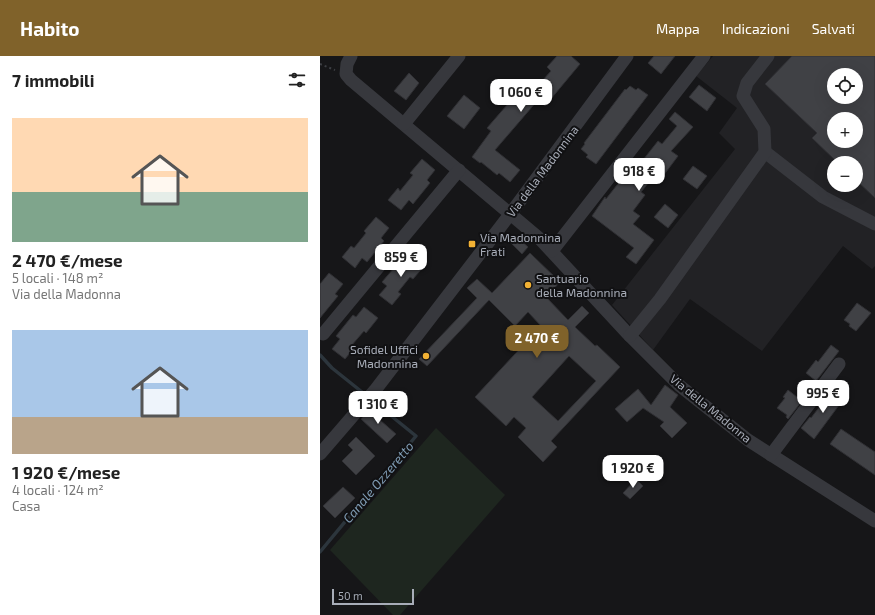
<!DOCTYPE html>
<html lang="it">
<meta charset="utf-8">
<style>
:root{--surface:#fff;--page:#f2f2f2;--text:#222;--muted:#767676;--accent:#80622a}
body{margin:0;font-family:"Exo 2",sans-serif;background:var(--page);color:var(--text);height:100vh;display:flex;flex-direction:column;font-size:15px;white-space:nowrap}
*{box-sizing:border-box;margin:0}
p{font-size:13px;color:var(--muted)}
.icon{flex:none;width:22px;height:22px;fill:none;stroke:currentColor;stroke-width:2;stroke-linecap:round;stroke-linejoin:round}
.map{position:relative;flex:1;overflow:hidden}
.drawer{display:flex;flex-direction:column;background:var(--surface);width:320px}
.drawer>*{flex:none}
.controls{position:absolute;left:507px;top:12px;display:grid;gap:8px}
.controls a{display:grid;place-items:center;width:36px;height:36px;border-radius:50%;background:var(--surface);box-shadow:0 4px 16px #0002;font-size:20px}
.scale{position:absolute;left:12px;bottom:10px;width:82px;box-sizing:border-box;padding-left:4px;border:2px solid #a8adb8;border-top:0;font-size:11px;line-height:14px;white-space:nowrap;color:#a8adb8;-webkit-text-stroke:3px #111113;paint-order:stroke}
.price{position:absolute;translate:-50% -34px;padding:0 9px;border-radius:8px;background:#fff;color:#222;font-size:13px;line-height:26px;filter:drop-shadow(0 1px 2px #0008)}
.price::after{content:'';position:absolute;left:50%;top:24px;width:12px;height:9px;margin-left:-6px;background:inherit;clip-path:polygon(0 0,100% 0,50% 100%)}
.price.current{background:var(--accent);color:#fff}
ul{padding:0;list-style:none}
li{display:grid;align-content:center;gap:8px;height:212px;padding:0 12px}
li span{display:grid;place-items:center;height:124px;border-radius:0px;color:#555}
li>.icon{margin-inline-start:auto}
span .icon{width:72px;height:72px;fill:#fffc;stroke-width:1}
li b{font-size:17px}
h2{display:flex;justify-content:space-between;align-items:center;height:48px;padding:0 12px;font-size:17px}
header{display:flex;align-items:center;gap:24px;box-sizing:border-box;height:56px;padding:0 20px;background:var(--accent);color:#fff}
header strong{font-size:19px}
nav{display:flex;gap:22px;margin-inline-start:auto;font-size:14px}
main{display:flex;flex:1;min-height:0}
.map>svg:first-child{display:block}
.built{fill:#222225;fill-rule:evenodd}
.green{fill:#1e261f}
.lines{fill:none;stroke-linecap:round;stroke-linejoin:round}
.stream{stroke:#2c353c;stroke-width:3.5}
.building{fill:#404145;stroke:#303034;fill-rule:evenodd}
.path{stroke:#3d3f44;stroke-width:2;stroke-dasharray:2 3;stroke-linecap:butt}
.minor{stroke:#37383d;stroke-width:13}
.poi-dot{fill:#f2b134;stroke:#111113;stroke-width:1.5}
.labels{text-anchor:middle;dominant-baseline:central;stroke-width:4;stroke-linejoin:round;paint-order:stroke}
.street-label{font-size:12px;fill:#a8adb8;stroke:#111113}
.poi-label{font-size:12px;fill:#a8adb8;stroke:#111113;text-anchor:start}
.water-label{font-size:13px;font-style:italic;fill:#7f9bb3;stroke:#111113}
</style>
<header>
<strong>Habito</strong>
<nav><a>Mappa</a><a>Indicazioni</a><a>Salvati</a></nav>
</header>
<main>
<section class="drawer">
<h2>7 immobili<svg class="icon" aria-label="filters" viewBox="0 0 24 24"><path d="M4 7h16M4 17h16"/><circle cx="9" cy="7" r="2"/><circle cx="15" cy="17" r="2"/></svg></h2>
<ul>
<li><span style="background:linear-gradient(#ffd9b3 60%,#7fa58c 0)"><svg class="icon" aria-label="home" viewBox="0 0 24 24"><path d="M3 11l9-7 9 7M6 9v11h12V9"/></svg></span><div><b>2 470 €/mese</b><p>5 locali · 148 m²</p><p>Via della Madonna</p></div></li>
<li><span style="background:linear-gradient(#a9c7e8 70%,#b9a48a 0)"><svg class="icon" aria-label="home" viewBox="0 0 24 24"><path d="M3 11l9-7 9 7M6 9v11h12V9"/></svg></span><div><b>1 920 €/mese</b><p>4 locali · 124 m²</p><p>Casa</p></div></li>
</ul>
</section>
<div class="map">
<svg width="555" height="559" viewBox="0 0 555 559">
<rect width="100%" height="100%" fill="#161618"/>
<path class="built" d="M393,0H555V210L552,213L523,190L442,295L370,243L333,294L292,249L415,93L399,77L417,52L376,20ZM514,19H536V41H514ZM514,63H536V85H514ZM514,107H536V129H514Z"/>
<path class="green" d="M116,372L185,439L80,559H73L10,494Z"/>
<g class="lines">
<g class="stream">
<path d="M0,299L12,312L42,336"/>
<path d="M0,496L96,380L54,346"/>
</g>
</g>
<g class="building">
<path d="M237,0H251L260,8L225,50L218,44L175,94L200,114L190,126L179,117L177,119L161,106L160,107L152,101L171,75L167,72L187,49L177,40L188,27L193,32L202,23L214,34L231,15L227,11Z"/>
<path d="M334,0H355L341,18L328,7Z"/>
<path d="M472,0H555V142L536,124V107H518L492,82L497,77L445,28ZM514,19H536V41H514ZM514,63H536V85H514Z"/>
<path d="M89,17L99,27L86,44L74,35Z"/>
<path d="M379,29L396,42L387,55L369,41Z"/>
<path d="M310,30L316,34L318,32L328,39L276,108L266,101L268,99L261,93L265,88L264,87L305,33L306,34Z"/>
<path d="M144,39L160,52L144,73L127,60Z"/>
<path d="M355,56L373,71L351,95L358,100L340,124L334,120L321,136L325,139L313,155L320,160L313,168L334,184L316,208L306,201L314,192L272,160L285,141L286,143L308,115L312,118L338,85L342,88L357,70L349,63Z"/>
<path d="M102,103L115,114L107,124L110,127L93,148L89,144L81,154L68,144L78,132L80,135L93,119L90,117Z"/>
<path d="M373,110L387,120L377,133L363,123Z"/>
<path d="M345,148L358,159L348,172L334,161Z"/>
<path d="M56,161L69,172L61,182L64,185L47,206L42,202L35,212L22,201L31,190L34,192L46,177L44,175Z"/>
<path d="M197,181L208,191L202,198L191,187Z"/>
<path d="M91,197L105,209L93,223L90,221L78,236L81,238L72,249L59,239L67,230L62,226L80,205L83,207Z"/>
<path d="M210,197L240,226L226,241L248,264L262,250L269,257L255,271L275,290L277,289L300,311L231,385L237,391L223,406L198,381L206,372L194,361L186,370L155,341L221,270L208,256L195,270L169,244L107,310L99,303L157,242L147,232L157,223L172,237ZM249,300L276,325L238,365L212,341Z"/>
<path d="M9,217L23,228L15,238L18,240L0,262V228Z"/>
<path d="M537,247L551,257L536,275L529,270L530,268L524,264Z"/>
<path d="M44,251L58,262L46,277L44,275L31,290L34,292L25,303L12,293L20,283L16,280L33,259L36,261Z"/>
<path d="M511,289L519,295L496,325L486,317L496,304L498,306Z"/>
<path d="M345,329L358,339L350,351L367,367L352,382L340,370L344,366L323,352L307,366L295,353L318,333L331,349Z"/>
<path d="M513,333L525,341L494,383L481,372L490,361L491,362Z"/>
<path d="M468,334L482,345L468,363L466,361L467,359L457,352L465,342L463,341Z"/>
<path d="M52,350L63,360L60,364L76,378L67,387L41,363Z"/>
<path d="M521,373L555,396V419L510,388Z"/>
<path d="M36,381L55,400L36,419L22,405L33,394L28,389Z"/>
<path d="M316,423L323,430L310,443L303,437Z"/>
<path d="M23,431L35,442L15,462L3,450Z"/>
</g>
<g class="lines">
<path class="path" d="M0,8L15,14"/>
<g class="minor">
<path d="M31,0L27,8L26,18L31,24L220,183L310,280L360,330L428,384L555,465"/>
<path d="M84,68L139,0"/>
<path d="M445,96L503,141L555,168"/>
<path d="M232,195L384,0"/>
<path d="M3,278L139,114"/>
<path d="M310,280L340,243L445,96L444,73L423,40L427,27L448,0"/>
<path d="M0,398L56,333L191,157L307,0"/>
<path d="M451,399L519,308"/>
</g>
</g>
<g class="poi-dot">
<rect x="148" y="184" width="8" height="8" rx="2"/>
<circle cx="208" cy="229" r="4"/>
<circle cx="106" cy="300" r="4"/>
</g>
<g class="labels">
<g class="street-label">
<text transform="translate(222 115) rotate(-53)">Via della Madonnina</text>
<text transform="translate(391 352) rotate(39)">Via della Madonna</text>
</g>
<g class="poi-label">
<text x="160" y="181">Via Madonnina<tspan x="160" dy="14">Frati</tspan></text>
<text x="216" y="222">Santuario<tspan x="216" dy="14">della Madonnina</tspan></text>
<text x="98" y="293" text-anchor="end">Sofidel Uffici<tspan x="98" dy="14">Madonnina</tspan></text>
</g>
<g class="water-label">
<text transform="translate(58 426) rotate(-50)">Canale Ozzeretto</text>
</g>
</g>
</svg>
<div class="controls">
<a><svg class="icon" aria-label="locate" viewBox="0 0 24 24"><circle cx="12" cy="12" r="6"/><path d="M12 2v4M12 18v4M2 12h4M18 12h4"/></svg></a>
<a>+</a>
<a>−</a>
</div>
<div class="scale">50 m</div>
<b class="price" style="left:201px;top:57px">1 060 €</b>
<b class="price" style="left:319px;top:136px">918 €</b>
<b class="price" style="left:81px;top:222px">859 €</b>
<b class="price current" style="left:217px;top:303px">2 470 €</b>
<b class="price" style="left:503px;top:358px">995 €</b>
<b class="price" style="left:58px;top:369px">1 310 €</b>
<b class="price" style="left:313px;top:433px">1 920 €</b>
</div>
</main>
